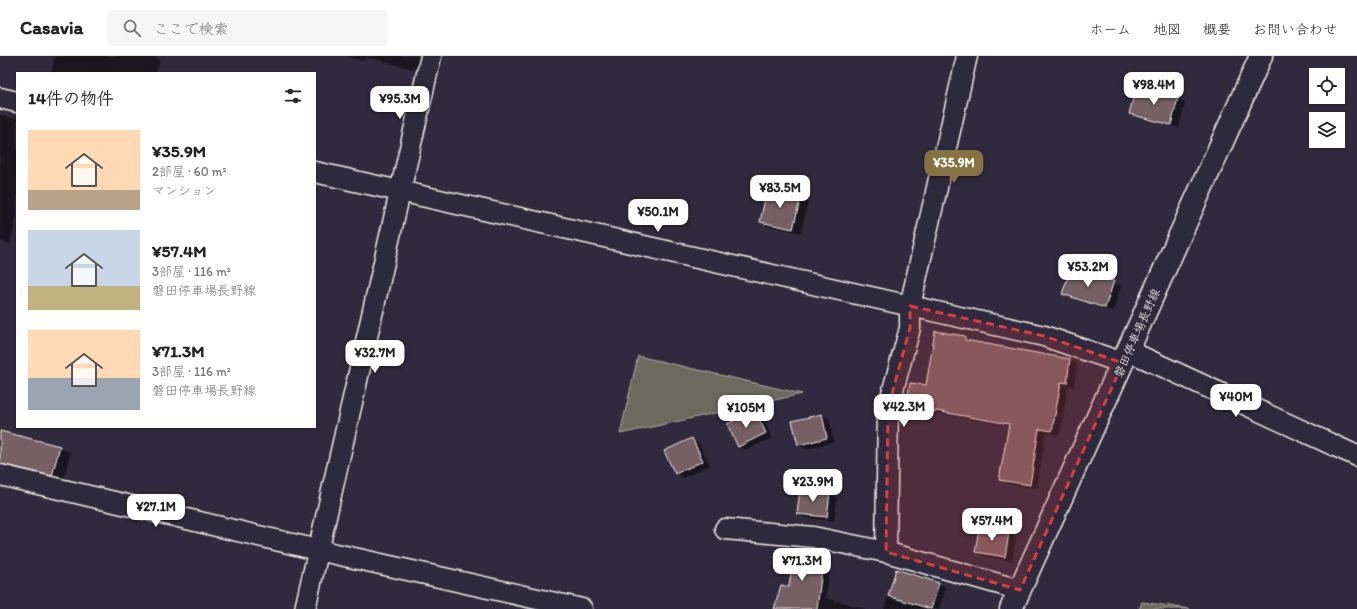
<!DOCTYPE html>
<html lang="ja">
<meta charset="utf-8">
<style>
:root{--surface:#fff;--page:#f6f6f6;--text:#222;--muted:#767676;--line:#e0e0e0;--accent:#857141}
body{margin:0;font-family:Itim,"Klee One",sans-serif;background:var(--page);color:var(--text);height:100vh;display:flex;flex-direction:column;font-size:15px;white-space:nowrap}
*{box-sizing:border-box;margin:0}
p{font-size:13px;color:var(--muted)}
.icon{flex:none;width:22px;height:22px;fill:none;stroke:currentColor;stroke-width:2;stroke-linecap:round;stroke-linejoin:round}
.map{position:relative;flex:1;overflow:hidden}
.drawer{position:absolute;left:16px;top:16px;width:300px;height:356px;display:flex;flex-direction:column;background:var(--surface);border-radius:0px;box-shadow:0 1px 3px #0004}
.drawer>*{flex:none}
.tools{position:absolute;left:1309px;top:12px;display:grid;gap:8px}
.tools a{display:grid;place-items:center;width:36px;height:36px;border-radius:0px;background:var(--surface);box-shadow:0 1px 3px #0004;font-size:20px}
.price{position:absolute;translate:-50% -34px;padding:0 9px;border-radius:8px;background:#fff;color:#222;font-size:13px;line-height:26px;filter:drop-shadow(0 1px 2px #0008)}
.price::after{content:'';position:absolute;left:50%;top:24px;width:12px;height:9px;margin-left:-6px;background:inherit;clip-path:polygon(0 0,100% 0,50% 100%)}
.price.current{background:var(--accent);color:#fff}
ul{padding:0;list-style:none}
li{display:flex;align-items:center;gap:12px;height:100px;padding:0 12px}
li span{display:grid;place-items:center;flex:none;width:112px;height:80px;border-radius:0px;color:#555}
li>.icon{margin-inline-start:auto}
span .icon{width:48px;height:48px;fill:#fffc;stroke-width:1}
li b{font-size:17px}
h2{display:flex;justify-content:space-between;align-items:center;height:48px;padding:0 12px;font-size:17px}
header{display:flex;align-items:center;gap:24px;box-sizing:border-box;height:56px;padding:0 20px;background:var(--surface);border-bottom:1px solid var(--line)}
header strong{font-size:19px}
nav{display:flex;gap:22px;margin-inline-start:auto;font-size:14px}
.search{width:280px;height:36px;background:var(--page);display:flex;align-items:center;gap:10px;box-sizing:border-box;padding:0 14px;border-radius:0px;color:var(--muted);font-size:15px}
.map>svg:first-child{display:block}
.green{fill:#6b6b5d;stroke:#b0aea2}
.shadow{fill:#0007}
.building{fill:#766065;stroke:#f4f1e8}
.lines{fill:none;stroke-linecap:round;stroke-linejoin:round}
.street-casing{stroke:#f4f1e8;stroke-width:23}
.secondary-casing{stroke:#f4f1e8;stroke-width:25}
.street{stroke:#2f2a3d;stroke-width:20}
.secondary{stroke:#2f2a3d;stroke-width:22}
.marked{fill:#d93c3b;fill-opacity:0.2;stroke:#d93c3b;stroke-width:3;stroke-dasharray:8 5;stroke-linejoin:round}
.labels{text-anchor:middle;dominant-baseline:central;stroke-width:3.5;stroke-linejoin:round;paint-order:stroke}
.street-label{font-size:12px;fill:#f4f1e8;stroke:#2f2a3d}
</style>
<header>
<strong>Casavia</strong>
<div class="search"><svg class="icon" aria-label="search" viewBox="0 0 24 24"><circle cx="10" cy="10" r="6"/><path d="M15 15l6 6"/></svg>ここで検索</div>
<nav><a>ホーム</a><a>地図</a><a>概要</a><a>お問い合わせ</a></nav>
</header>
<div class="map">
<svg width="1357" height="553" viewBox="0 0 1357 553">
<rect width="100%" height="100%" fill="#2f2a3d"/>
<filter id="ink" filterUnits="userSpaceOnUse"><feTurbulence type="fractalNoise" baseFrequency=".025" numOctaves="2"/><feDisplacementMap in="SourceGraphic" scale="8" xChannelSelector="R" yChannelSelector="G"/><feConvolveMatrix kernelMatrix="1 2 1 2 8 2 1 2 1" color-interpolation-filters="sRGB"/></filter>
<g filter="url(#ink)">
<g class="green">
<path d="M638,300L802,338L620,378Z"/>
<path d="M1142,546L1190,553H1139Z"/>
</g>
<g class="shadow">
<path d="M55,0H152L160,4L156,17H51Z"/>
<path d="M344,0H421L417,14L366,1L365,5Z"/>
<path d="M1178,43L1185,47L1179,72L1137,61L1130,57Z"/>
<path d="M0,59L17,63V159L10,188L0,185Z"/>
<path d="M800,141L808,146L801,177L768,170L761,165Z"/>
<path d="M1113,226L1121,230L1113,255L1071,242L1064,238Z"/>
<path d="M965,281L972,286L1070,304L1077,308L1074,331L1068,330L1060,379L1046,377L1037,432L1008,428L1000,423L1010,370L944,358L943,359L914,354L907,350L926,330Z"/>
<path d="M755,356L762,360L772,382L746,394L739,390Z"/>
<path d="M822,359L829,363L834,386L806,393L798,388Z"/>
<path d="M0,376L59,391L70,397L63,425L0,413Z"/>
<path d="M692,384L699,388L710,409L683,422L676,417Z"/>
<path d="M830,438L837,442L834,465L805,462L798,457Z"/>
<path d="M980,473L1009,478L1016,482L1012,505L983,500L976,496Z"/>
<path d="M794,494L824,498L831,502L826,542L867,553H776L790,532Z"/>
<path d="M897,515L939,528L946,532L939,553H884Z"/>
</g>
<g class="building">
<path d="M1136,31L1178,42L1171,69L1129,58Z"/>
<path d="M767,133L801,140L793,173L760,166Z"/>
<path d="M1071,212L1114,225L1105,252L1062,238Z"/>
<path d="M935,275L965,280V284L1070,303L1067,327L1061,326L1052,375L1039,373L1030,429L999,424L1009,368L936,355V356L906,351L910,327L926,329Z"/>
<path d="M755,355L766,377L738,391L727,368Z"/>
<path d="M822,358L827,382L798,389L792,365Z"/>
<path d="M0,375L60,390L52,420L0,408Z"/>
<path d="M692,382L703,405L675,418L664,395Z"/>
<path d="M800,433L830,437L827,461L797,458Z"/>
<path d="M979,472L1009,477L1005,501L975,496Z"/>
<path d="M794,493L824,497L817,553H774L781,529L789,531Z"/>
<path d="M896,513L939,527L931,553L888,540Z"/>
</g>
<g class="lines">
<defs>
<g id="street">
<path d="M0,42L17,46"/>
<path d="M315,116L1044,280L1123,307"/>
<path d="M1129,295L1357,400"/>
<path d="M0,419L318,494L582,553"/>
<path d="M725,473L813,481L886,496L1020,534"/>
<path d="M886,496L888,352L910,272V250L967,0"/>
<path d="M305,553L431,0"/>
</g>
<path id="secondary" d="M1011,553L1261,0"/>
</defs>
<use href="#street" class="street-casing"/>
<use href="#secondary" class="secondary-casing"/>
<use href="#street" class="street"/>
<use href="#secondary" class="secondary"/>
</g>
</g>
<path class="marked" d="M910,250L1044,280L1123,307L1020,534L886,496L888,352L910,272Z"/>
<g class="labels">
<g class="street-label">
<text transform="translate(1137 277) rotate(-66)">磐田停車場長野線</text>
</g>
</g>
</svg>
<div class="tools">
<a><svg class="icon" aria-label="locate" viewBox="0 0 24 24"><circle cx="12" cy="12" r="6"/><path d="M12 2v4M12 18v4M2 12h4M18 12h4"/></svg></a>
<a><svg class="icon" aria-label="layers" viewBox="0 0 24 24"><path d="M12 4l9 5-9 5-9-5zM3 14l9 5 9-5"/></svg></a>
</div>
<b class="price" style="left:1154px;top:50px">¥98.4M</b>
<b class="price" style="left:400px;top:64px">¥95.3M</b>
<b class="price current" style="left:954px;top:128px">¥35.9M</b>
<b class="price" style="left:780px;top:153px">¥83.5M</b>
<b class="price" style="left:658px;top:177px">¥50.1M</b>
<b class="price" style="left:1088px;top:232px">¥53.2M</b>
<b class="price" style="left:375px;top:318px">¥32.7M</b>
<b class="price" style="left:1236px;top:362px">¥40M</b>
<b class="price" style="left:904px;top:372px">¥42.3M</b>
<b class="price" style="left:746px;top:373px">¥105M</b>
<b class="price" style="left:813px;top:447px">¥23.9M</b>
<b class="price" style="left:156px;top:472px">¥27.1M</b>
<b class="price" style="left:992px;top:486px">¥57.4M</b>
<b class="price" style="left:802px;top:526px">¥71.3M</b>
<section class="drawer">
<h2>14件の物件<svg class="icon" aria-label="filters" viewBox="0 0 24 24"><path d="M4 7h16M4 17h16"/><circle cx="9" cy="7" r="2"/><circle cx="15" cy="17" r="2"/></svg></h2>
<ul>
<li><span style="background:linear-gradient(#ffd9b3 75%,#b9a48a 0)"><svg class="icon" aria-label="home" viewBox="0 0 24 24"><path d="M3 11l9-7 9 7M6 9v11h12V9"/></svg></span><div><b>¥35.9M</b><p>2部屋 · 60 m²</p><p>マンション</p></div></li>
<li><span style="background:linear-gradient(#c9d6e8 70%,#c2b280 0)"><svg class="icon" aria-label="home" viewBox="0 0 24 24"><path d="M3 11l9-7 9 7M6 9v11h12V9"/></svg></span><div><b>¥57.4M</b><p>3部屋 · 116 m²</p><p>磐田停車場長野線</p></div></li>
<li><span style="background:linear-gradient(#ffd9b3 60%,#9aa5b1 0)"><svg class="icon" aria-label="home" viewBox="0 0 24 24"><path d="M3 11l9-7 9 7M6 9v11h12V9"/></svg></span><div><b>¥71.3M</b><p>3部屋 · 116 m²</p><p>磐田停車場長野線</p></div></li>
</ul>
</section>
</div>
